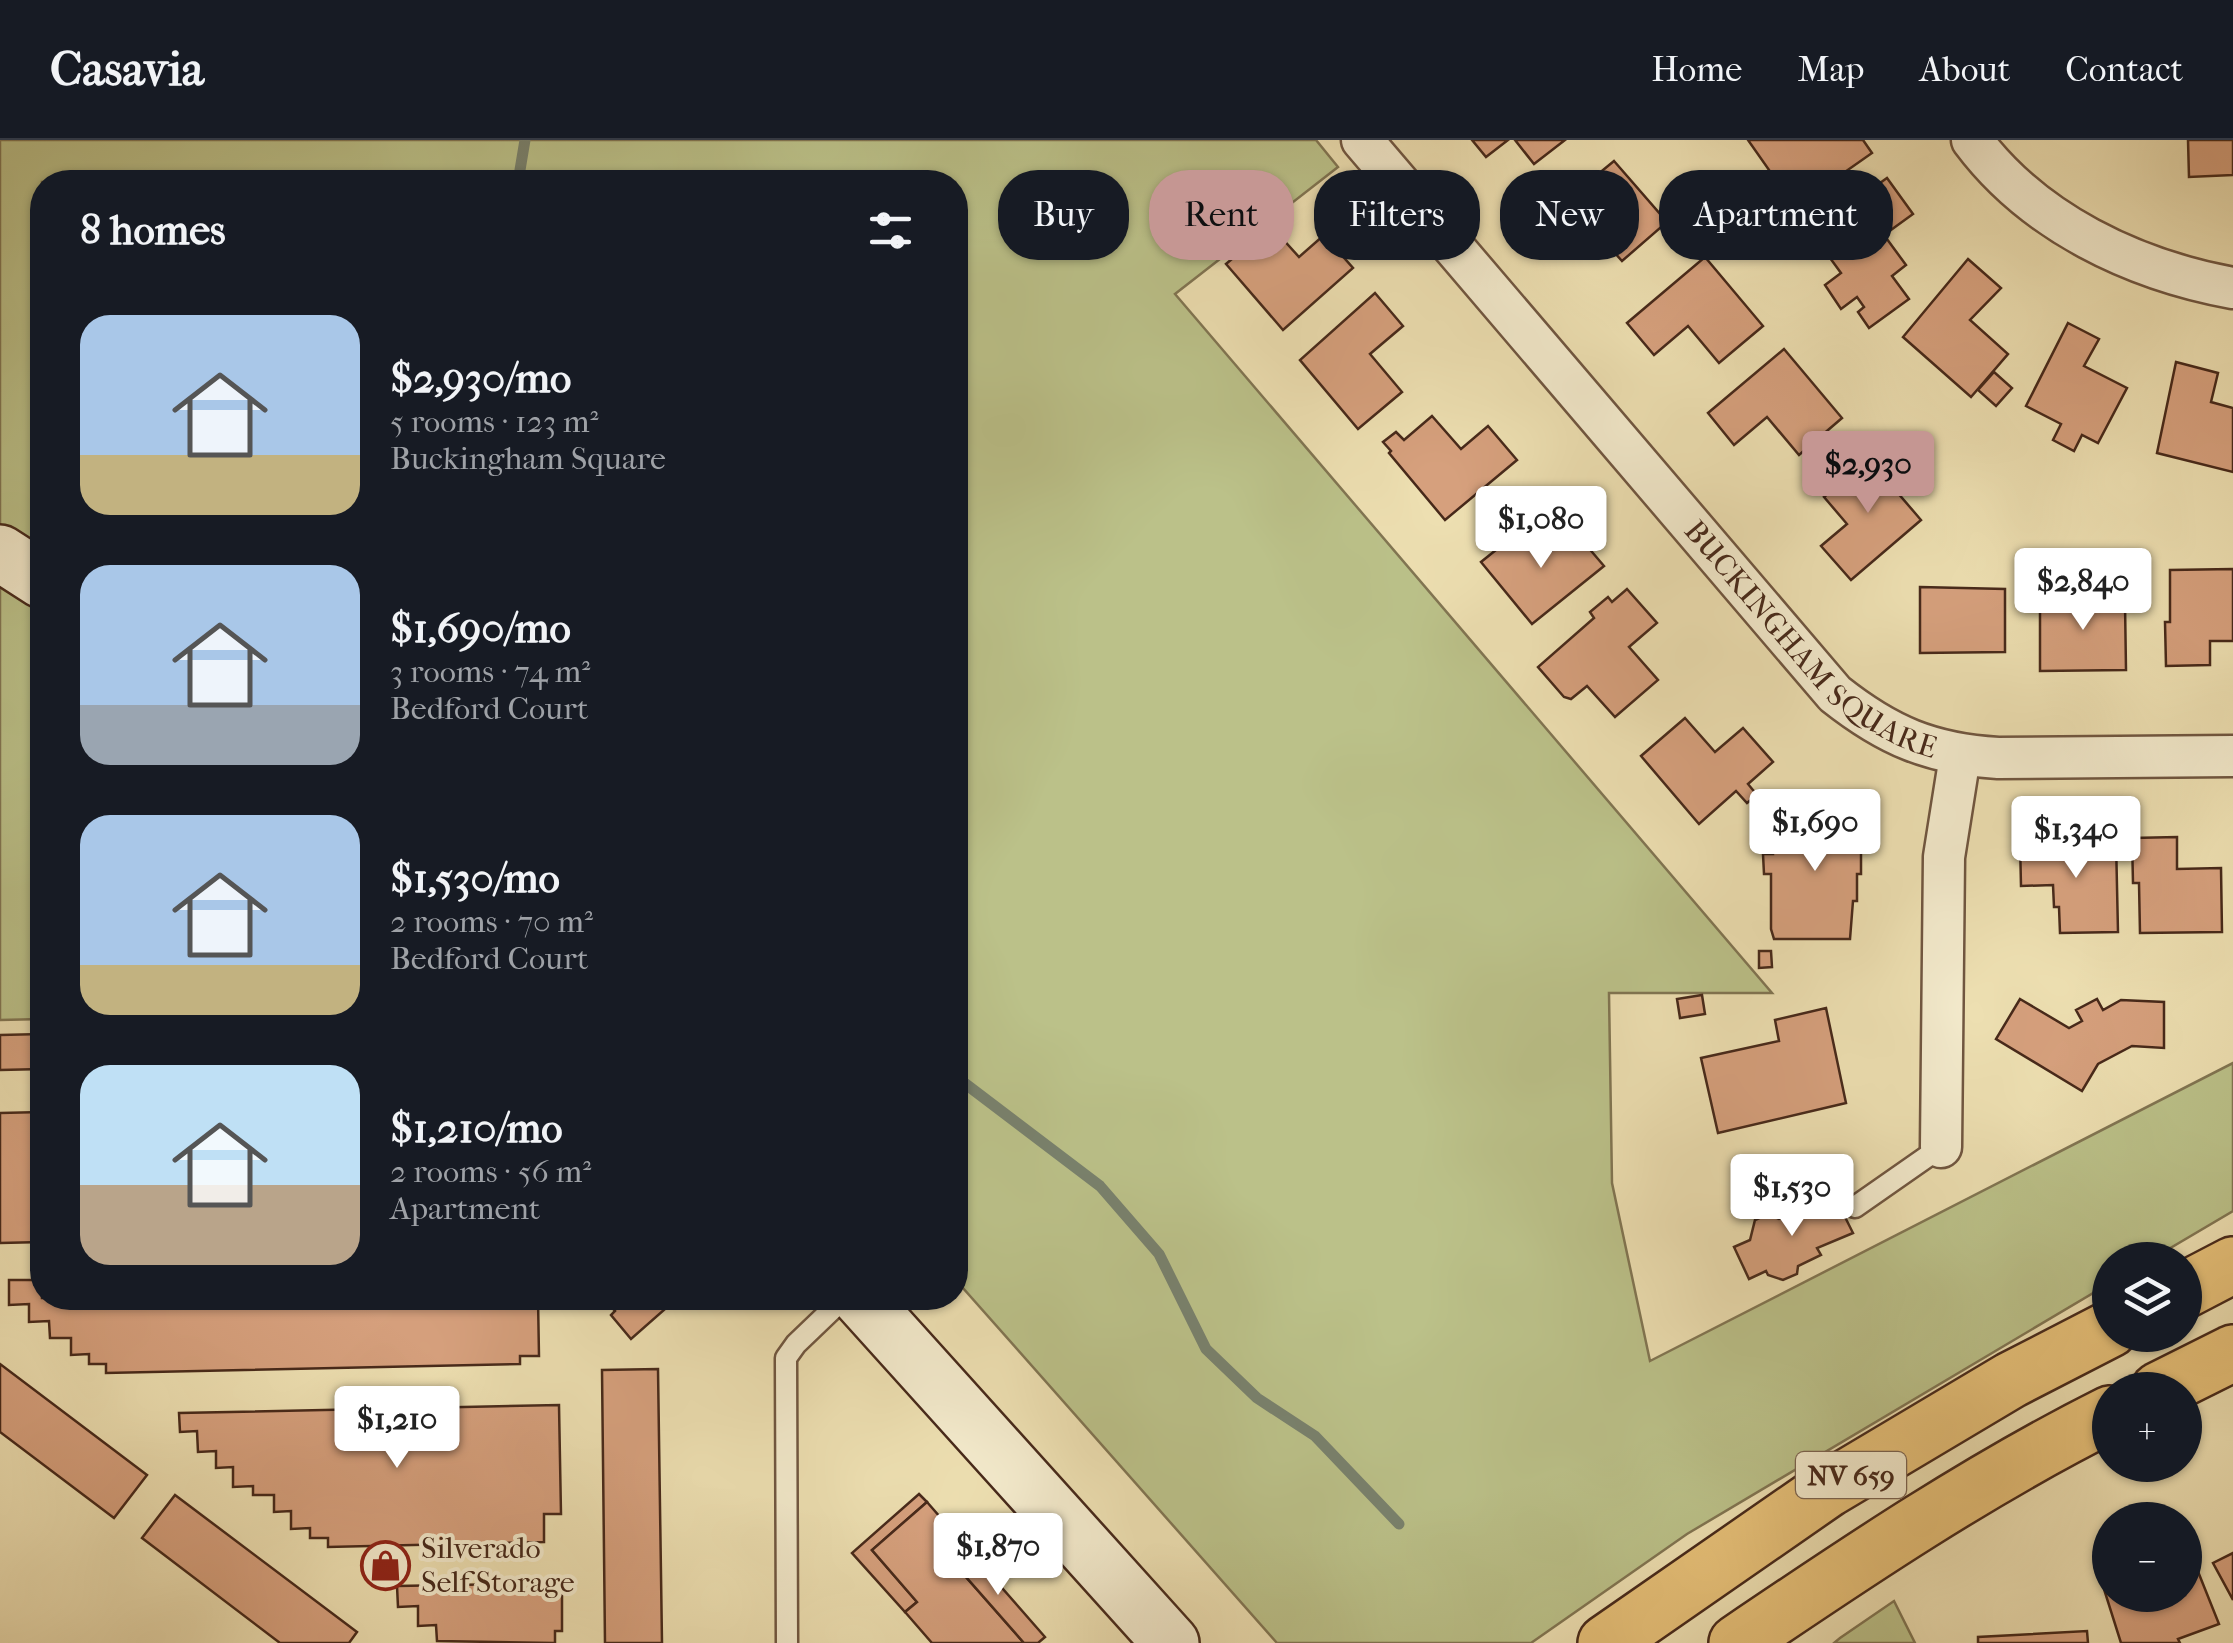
<!DOCTYPE html>
<meta charset="utf-8">
<style>
:root{--surface:#171b24;--page:#242831;--text:#f1f3f6;--muted:#9ea1a6;--line:#363941;--accent:#c59692}
body{margin:0;font-family:"IM FELL French Canon",serif;background:var(--page);color:var(--text);height:100vh;display:flex;flex-direction:column;font-size:38px;white-space:nowrap}
*{box-sizing:border-box;margin:0}
p{font-size:32px;color:var(--muted)}
.icon{flex:none;width:55px;height:55px;fill:none;stroke:currentColor;stroke-width:2;stroke-linecap:round;stroke-linejoin:round}
.map{position:relative;flex:1;overflow:hidden}
.sheet{position:absolute;left:30px;top:30px;width:938px;height:1140px;display:flex;flex-direction:column;background:var(--surface);border-radius:40px;box-shadow:0 2px 8px #0004}
.sheet>*{flex:none}
.banner{position:absolute;left:998px;top:30px;width:950px;height:90px;display:flex;gap:20px}
.buttons{position:absolute;left:2092px;top:1102px;display:grid;gap:20px}
.buttons a{display:grid;place-items:center;width:110px;height:110px;border-radius:50%;background:var(--surface);box-shadow:0 2px 8px #0004;font-size:50px}
.price{position:absolute;translate:-50% -85px;padding:0 22px;border-radius:10px;background:#fff;color:#222;font-size:32px;line-height:65px;filter:drop-shadow(0 2px 5px #0008)}
.price::after{content:'';position:absolute;left:50%;top:60px;width:30px;height:22px;margin-left:-15px;background:inherit;clip-path:polygon(0 0,100% 0,50% 100%)}
.price.selected{background:var(--accent);color:#111}
ul{padding:0;list-style:none}
li{display:flex;align-items:center;gap:30px;height:250px;padding:0 50px}
li span{display:grid;place-items:center;flex:none;width:280px;height:200px;border-radius:30px;color:#555}
li>.icon{margin-inline-start:auto}
span .icon{width:120px;height:120px;fill:#fffc;stroke-width:1}
li b{font-size:42px}
h2{display:flex;justify-content:space-between;align-items:center;height:120px;padding:0 50px;font-size:42px}
.chip{padding:0 35px;border-radius:40px;background:var(--surface);box-shadow:0 2px 8px #0004;font-size:35px;line-height:90px}
.chip.selected{background:var(--accent);color:#111}
header{display:flex;align-items:center;gap:60px;box-sizing:border-box;height:140px;padding:0 50px;background:var(--surface);border-bottom:2px solid var(--line)}
header strong{font-size:48px}
nav{display:flex;gap:55px;margin-inline-start:auto;font-size:35px}
.map>svg:first-child{display:block}
.green{fill:#bbc189;stroke:#817552;stroke-width:2.5}
.lines{fill:none;stroke-linecap:round;stroke-linejoin:round}
.stream{stroke:#79826e;stroke-width:11}
.building{fill:#d6a07d;stroke:#47291a;stroke-width:2.5}
.lane-casing{stroke:#705640;stroke-width:25}
.street-casing{stroke:#705640;stroke-width:45}
.secondary-casing{stroke:#47291a;stroke-width:60}
.primary-casing{stroke:#47291a;stroke-width:60}
.lane{stroke:#f3eacc;stroke-width:20}
.street{stroke:#f3eacc;stroke-width:40}
.secondary{stroke:#f3eacc;stroke-width:55}
.primary{stroke:#e6c078;stroke-width:55}
.labels{text-anchor:middle;dominant-baseline:central;stroke-width:8;stroke-linejoin:round;paint-order:stroke}
.shield{fill:#f3eacc;stroke:#7b634f;stroke-width:2.5}
.shield-label{font-size:28px;font-weight:bold;fill:#47291a}
.street-label{font-size:30px;fill:#47291a;stroke:#f3eacc}
.poi-label{font-size:30px;fill:#47291a;stroke:#f3eacc;text-anchor:start}
</style>
<header>
<strong>Casavia</strong>
<nav><a>Home</a><a>Map</a><a>About</a><a>Contact</a></nav>
</header>
<div class="map">
<svg width="2233" height="1503" viewBox="0 0 2233 1503">
<rect width="100%" height="100%" fill="#eddfb1"/>
<filter id="stains"><feTurbulence type="fractalNoise" baseFrequency=".002" numOctaves="4"/><feColorMatrix values="0 0 0 0 .2 0 0 0 0 .09 0 0 0 0 .02 0 0 0 .5 -.17"/></filter>
<radialGradient id="worn" r=".72"><stop offset=".6" stop-color="#630" stop-opacity="0"/><stop offset="1" stop-color="#630" stop-opacity=".3"/></radialGradient>
<g class="green">
<path d="M0,0H1316L1338,27L1175,154L1772,853H1609L1612,1043L1650,1221L2233,923V1071L2150,1120H2110V1143L1687,1394L1531,1503H1277L955,1139V42H42V879L0,880Z"/>
<path d="M1894,1461L1915,1503H1834L1840,1498Z"/>
</g>
<g class="lines">
<g class="stream">
<path d="M518,42L525,0"/>
<path d="M955,931L963,942L1100,1046L1159,1114L1206,1209L1257,1258L1315,1296L1399,1384"/>
</g>
</g>
<g class="building">
<path d="M1472,0H1508L1486,17Z"/>
<path d="M1515,0H1565L1534,24Z"/>
<path d="M1748,0H1863L1872,13L1795,67Z"/>
<path d="M2188,0H2233V35L2189,37Z"/>
<path d="M1614,21L1667,82L1622,121L1597,93L1571,117L1541,81Z"/>
<path d="M1887,38L1913,74L1884,95L1906,125L1892,136L1909,159L1869,188L1858,172L1864,167L1857,157L1841,169L1825,145L1841,133L1811,92Z"/>
<path d="M1271,86L1299,117L1324,95L1353,128L1283,190L1226,124Z"/>
<path d="M1705,117L1763,186L1719,223L1688,186L1654,215L1627,183Z"/>
<path d="M1968,119L2001,148L1970,180L2008,214L1971,257L1903,197Z"/>
<path d="M1375,153L1403,186L1370,214L1402,252L1358,289L1300,220Z"/>
<path d="M2068,183L2099,199L2084,226L2127,248L2098,303L2082,295L2074,311L2053,300L2061,284L2026,266Z"/>
<path d="M1784,209L1842,278L1799,315L1767,277L1734,305L1708,273Z"/>
<path d="M2176,222L2218,233L2211,262L2233,268V332L2157,313Z"/>
<path d="M1994,232L2012,248L1996,266L1978,250Z"/>
<path d="M1432,276L1461,309L1488,286L1517,320L1445,380L1389,313L1391,311L1383,302L1396,292L1404,300Z"/>
<path d="M1884,309L1898,326L1885,338L1921,380L1851,440L1821,406L1847,384L1824,357Z"/>
<path d="M1827,324L1838,338L1825,349L1814,336Z"/>
<path d="M1527,385L1550,412L1575,392L1604,426L1532,484L1481,422Z"/>
<path d="M2233,429V501H2210V525L2166,526L2165,482H2170V430Z"/>
<path d="M2089,441V463H2125L2126,530L2040,531V466H2065L2064,442Z"/>
<path d="M1920,447L2005,449V512L1920,513Z"/>
<path d="M1627,449L1657,483L1629,507L1658,540L1615,577L1587,546L1571,559L1564,557L1538,527L1594,478L1590,472L1608,457L1612,462Z"/>
<path d="M1685,578L1715,612L1743,588L1773,622L1748,644L1757,655L1747,663L1736,651L1699,684L1641,616Z"/>
<path d="M1801,667H1854V671H1861V734H1857V761H1853L1850,799H1774L1771,789V734H1764L1763,714H1773V687H1801Z"/>
<path d="M2177,697V729L2221,728L2222,792L2140,793L2139,743H2133L2132,698Z"/>
<path d="M2065,701H2116L2118,792L2060,793L2059,767H2054L2053,745L2021,746L2020,702Z"/>
<path d="M1759,811H1771L1772,827L1759,828Z"/>
<path d="M1702,855L1705,874L1680,878L1677,859Z"/>
<path d="M2020,859L2069,888L2082,881L2076,870L2097,859L2103,870L2121,860L2164,862V908L2132,906L2098,924L2082,951L1996,899Z"/>
<path d="M1826,868L1846,963L1718,993L1701,918L1779,901L1775,880Z"/>
<path d="M42,894V929L0,930V895Z"/>
<path d="M42,972V1102L0,1103V973Z"/>
<path d="M1834,1055L1853,1093L1817,1108L1821,1115L1798,1126L1797,1134L1783,1140L1768,1135L1766,1131L1749,1139L1734,1107L1750,1100L1755,1080L1768,1074L1779,1079Z"/>
<path d="M9,1140H42V1158H538L539,1216H520V1224L106,1233V1224H89V1214L71,1215V1198H50L49,1181L29,1182V1164L9,1165Z"/>
<path d="M603,1158H669L673,1162L631,1199L611,1175L615,1171Z"/>
<path d="M0,1224L147,1335L114,1378L0,1292Z"/>
<path d="M658,1229L662,1503H605L602,1230Z"/>
<path d="M559,1265L561,1374H544V1402L328,1407V1398H310V1388L291,1389V1371L274,1372V1355H253V1346L233,1347V1327L216,1328V1311L198,1312L197,1291L180,1292L179,1273Z"/>
<path d="M919,1354L927,1362L872,1410L917,1462L905,1472L852,1413Z"/>
<path d="M175,1355L357,1492L349,1503H280L142,1398Z"/>
<path d="M927,1362L967,1408L952,1421L1024,1503H932L905,1472L917,1462L872,1410Z"/>
<path d="M967,1408L1045,1497L1038,1503H1024L952,1421Z"/>
<path d="M2233,1413V1460L2213,1423Z"/>
<path d="M2195,1424L2219,1484L2178,1499L2180,1503H2121L2103,1446L2110,1443V1455H2137L2138,1458L2145,1455H2185V1428Z"/>
<path d="M562,1443V1491H555V1503L437,1501L436,1485L418,1486V1466L398,1467L397,1446Z"/>
<path d="M2087,1491L2088,1503H1978V1497Z"/>
</g>
<g class="lines">
<defs>
<g id="lane">
<path d="M1855,1067L1941,1007"/>
<path d="M787,1503L786,1218L796,1204L844,1158"/>
</g>
<g id="street">
<path id="s1" d="M1362,0L1835,554C1888,596 1931,614 1998,618L2233,616"/>
<path d="M1972,0C2034,83 2134,130 2233,148"/>
<path d="M1941,1007L1944,717L1960,616"/>
</g>
<g id="secondary">
<path d="M0,413L42,440"/>
<path d="M860,1158L1171,1503"/>
</g>
<g id="primary">
<path d="M2185,1150L2233,1125"/>
<path d="M2159,1250L2233,1213"/>
<path d="M1606,1503L1828,1349L2011,1240L2110,1189"/>
<path d="M1737,1503C1858,1421 1980,1339 2110,1274"/>
</g>
</defs>
<use href="#lane" class="lane-casing"/>
<use href="#street" class="street-casing"/>
<use href="#secondary" class="secondary-casing"/>
<use href="#primary" class="primary-casing"/>
<use href="#lane" class="lane"/>
<use href="#street" class="street"/>
<use href="#secondary" class="secondary"/>
<use href="#primary" class="primary"/>
</g>
<defs>
<symbol id="shop-ring" viewBox="-11 -11 22 22"><circle r="9.5" fill="#f3eacc" stroke="#8f2418" stroke-width="1.5"/><path d="M-5-2.5h2.3a2.7 3.5 0 0 1 5.4 0H5L5.5 6h-11ZM-1.5-2.5h3a1.5 2.3 0 0 0-3 0Z" fill="#8f2418"/></symbol>
</defs>
<g fill-rule="evenodd">
<use href="#shop-ring" x="358" y="1398" width="55" height="55"/>
</g>
<g class="labels">
<rect class="shield" x="1796" y="1312" width="110" height="46" rx="8"/>
<g class="shield-label">
<text x="1851" y="1335">NV 659</text>
</g>
<g class="street-label">
<text stroke="none"><textPath href="#s1" startOffset="675">BUCKINGHAM SQUARE</textPath></text>
</g>
<g class="poi-label">
<text x="421" y="1408">Silverado<tspan x="421" dy="34">Self Storage</tspan></text>
</g>
</g>
<rect width="100%" height="100%" filter="url(#stains)"/>
<rect width="100%" height="100%" fill="url(#worn)"/>
</svg>
<div class="buttons">
<a><svg class="icon" aria-label="layers" viewBox="0 0 24 24"><path d="M12 4l9 5-9 5-9-5zM3 14l9 5 9-5"/></svg></a>
<a>+</a>
<a>−</a>
</div>
<b class="price selected" style="left:1868px;top:376px">$2,930</b>
<b class="price" style="left:1541px;top:431px">$1,080</b>
<b class="price" style="left:2083px;top:493px">$2,840</b>
<b class="price" style="left:1815px;top:734px">$1,690</b>
<b class="price" style="left:2076px;top:741px">$1,340</b>
<b class="price" style="left:1792px;top:1099px">$1,530</b>
<b class="price" style="left:397px;top:1331px">$1,210</b>
<b class="price" style="left:998px;top:1458px">$1,870</b>
<div class="banner">
<a class="chip">Buy</a>
<a class="chip selected">Rent</a>
<a class="chip">Filters</a>
<a class="chip">New</a>
<a class="chip">Apartment</a>
</div>
<section class="sheet">
<h2>8 homes<svg class="icon" aria-label="filters" viewBox="0 0 24 24"><path d="M4 7h16M4 17h16"/><circle cx="9" cy="7" r="2"/><circle cx="15" cy="17" r="2"/></svg></h2>
<ul>
<li><span style="background:linear-gradient(#a9c7e8 70%,#c2b280 0)"><svg class="icon" aria-label="home" viewBox="0 0 24 24"><path d="M3 11l9-7 9 7M6 9v11h12V9"/></svg></span><div><b>$2,930/mo</b><p>5 rooms · 123 m²</p><p>Buckingham Square</p></div></li>
<li><span style="background:linear-gradient(#a9c7e8 70%,#9aa5b1 0)"><svg class="icon" aria-label="home" viewBox="0 0 24 24"><path d="M3 11l9-7 9 7M6 9v11h12V9"/></svg></span><div><b>$1,690/mo</b><p>3 rooms · 74 m²</p><p>Bedford Court</p></div></li>
<li><span style="background:linear-gradient(#a9c7e8 75%,#c2b280 0)"><svg class="icon" aria-label="home" viewBox="0 0 24 24"><path d="M3 11l9-7 9 7M6 9v11h12V9"/></svg></span><div><b>$1,530/mo</b><p>2 rooms · 70 m²</p><p>Bedford Court</p></div></li>
<li><span style="background:linear-gradient(#bfe0f5 60%,#b9a48a 0)"><svg class="icon" aria-label="home" viewBox="0 0 24 24"><path d="M3 11l9-7 9 7M6 9v11h12V9"/></svg></span><div><b>$1,210/mo</b><p>2 rooms · 56 m²</p><p>Apartment</p></div></li>
</ul>
</section>
</div>
